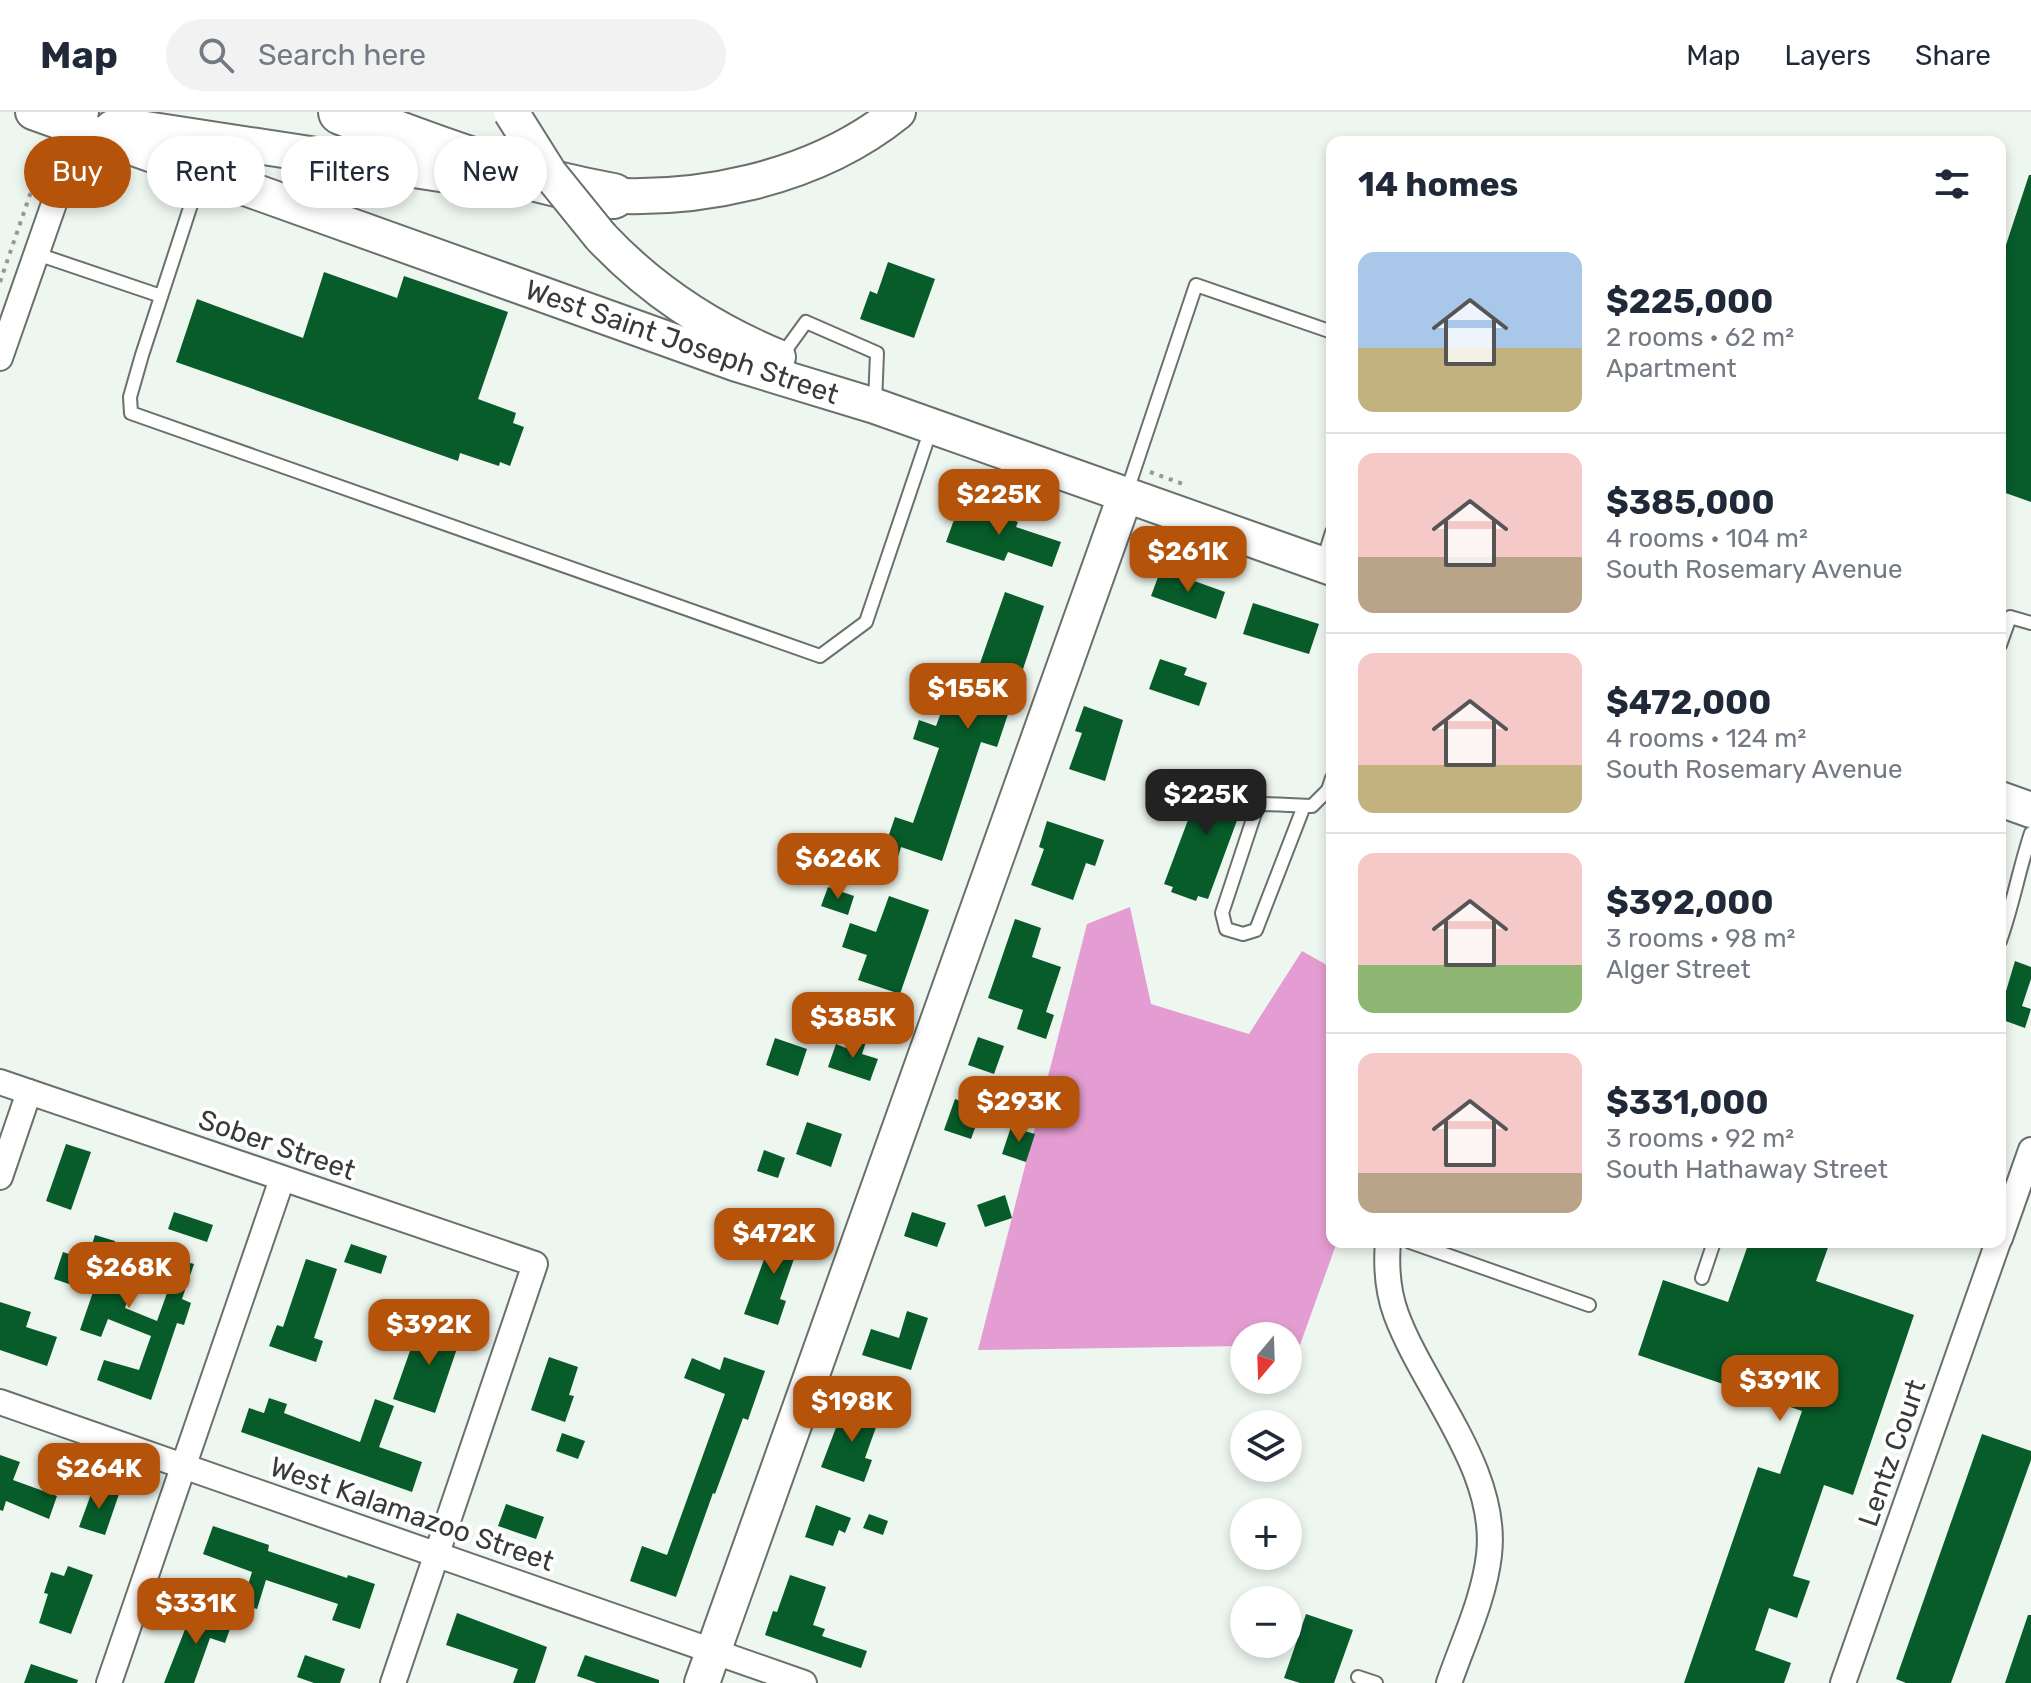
<!DOCTYPE html>
<meta charset="utf-8">
<style>
:root{--surface:#fff;--page:#f2f2f3;--text:#1f2937;--muted:#747a83;--line:#e0e1e3;--accent:#b45309}
body{margin:0;font-family:Rubik,sans-serif;background:var(--page);color:var(--text);height:100vh;display:flex;flex-direction:column;font-size:30px;white-space:nowrap}
*{box-sizing:border-box;margin:0}
p{font-size:26px;color:var(--muted)}
.icon{flex:none;width:44px;height:44px;fill:none;stroke:currentColor;stroke-width:2;stroke-linecap:round;stroke-linejoin:round}
.map{position:relative;flex:1;overflow:hidden}
.details{position:absolute;left:1326px;top:24px;width:680px;height:1112px;display:flex;flex-direction:column;background:var(--surface);border-radius:16px;box-shadow:0 4px 12px #0003}
.details>*{flex:none}
.banner{position:absolute;left:24px;top:24px;width:760px;height:72px;display:flex;gap:16px}
.needle{width:52px;rotate:199deg}
.controls{position:absolute;left:1230px;top:1210px;display:grid;gap:16px}
.controls a{display:grid;place-items:center;width:72px;height:72px;border-radius:50%;background:var(--surface);box-shadow:0 4px 12px #0003;font-size:40px}
.price{position:absolute;translate:-50% -68px;padding:0 18px;border-radius:16px;background:var(--accent);color:#fff;font-size:26px;line-height:52px;filter:drop-shadow(0 2px 4px #0008)}
.price::after{content:'';position:absolute;left:50%;top:48px;width:24px;height:18px;margin-left:-12px;background:inherit;clip-path:polygon(0 0,100% 0,50% 100%)}
.price.selected{background:#222;color:#fff}
ul{padding:0;list-style:none}
li{display:flex;align-items:center;gap:24px;height:200px;padding:0 32px}
li+li{border-top:2px solid var(--line)}
li span{display:grid;place-items:center;flex:none;width:224px;height:160px;border-radius:16px;color:#555}
li>.icon{margin-inline-start:auto}
span .icon{width:96px;height:96px;fill:#fffc;stroke-width:1}
li b{font-size:34px}
h2{display:flex;justify-content:space-between;align-items:center;height:96px;padding:0 32px;font-size:34px}
.tag{padding:0 28px;border-radius:36px;background:var(--surface);box-shadow:0 4px 12px #0003;font-size:28px;line-height:72px}
.tag.selected{background:var(--accent);color:#fff}
header{display:flex;align-items:center;gap:48px;box-sizing:border-box;height:112px;padding:0 40px;background:var(--surface);border-bottom:2px solid var(--line)}
header strong{font-size:38px}
nav{display:flex;gap:44px;margin-inline-start:auto;font-size:28px}
.search{width:560px;height:72px;background:var(--page);display:flex;align-items:center;gap:20px;box-sizing:border-box;padding:0 28px;border-radius:44px;color:var(--muted);font-size:30px}
.map>svg:first-child{display:block}
.forest{fill:#e49dd2}
.building{fill:#075c2a}
.lines{fill:none;stroke-linecap:round;stroke-linejoin:round}
.lane-casing{stroke:#6a706b;stroke-width:16}
.street-casing{stroke:#6a706b;stroke-width:28}
.secondary-casing{stroke:#6a706b;stroke-width:38}
.highway-casing{stroke:#6a706b;stroke-width:48}
.path{stroke:#949995;stroke-width:4;stroke-dasharray:4 6;stroke-linecap:butt}
.lane{stroke:#fff;stroke-width:12}
.street{stroke:#fff;stroke-width:24}
.secondary{stroke:#fff;stroke-width:34}
.highway{stroke:#fff;stroke-width:44}
.secondary-bridge-casing{stroke:#6a706b;stroke-width:38;stroke-linecap:butt}
.secondary-bridge{stroke:#fff;stroke-width:34}
.labels{text-anchor:middle;dominant-baseline:central;stroke-width:8;stroke-linejoin:round;paint-order:stroke}
.street-label{font-size:28px;fill:#383b39;stroke:#fff}
</style>
<header>
<strong>Map</strong>
<div class="search"><svg class="icon" aria-label="search" viewBox="0 0 24 24"><circle cx="10" cy="10" r="6"/><path d="M15 15l6 6"/></svg>Search here</div>
<nav><a>Map</a><a>Layers</a><a>Share</a></nav>
</header>
<div class="map">
<svg width="2031" height="1571" viewBox="0 0 2031 1571">
<rect width="100%" height="100%" fill="#eef6f0"/>
<path class="forest" d="M1130,795L1151,892L1249,922L1302,839L1332,856V1130H1337L1300,1233H1288V1224H1244V1234L978,1238L1087,812Z"/>
<g class="building">
<path d="M2029,63H2031V390L2000,379V151Z"/>
<path d="M888,150L935,167L914,226L860,207L870,179L877,182Z"/>
<path d="M324,160L397,186L404,164L508,200L478,287L516,301L513,311L524,315L510,354L500,350L499,354L460,341L458,349L176,250L197,187L303,226Z"/>
<path d="M960,391L1018,410L1016,415L1061,430L1052,455L1008,440L1004,449L946,430Z"/>
<path d="M1161,457L1225,480L1216,507L1151,484Z"/>
<path d="M1005,480L1044,494L997,635L981,630L942,749L901,735L897,748L882,743L895,705L913,711L939,636L913,627L919,608L936,614L945,590L964,597Z"/>
<path d="M1253,491L1319,512L1309,542L1243,522Z"/>
<path d="M1160,547L1187,556L1184,563L1207,571L1199,594L1149,577Z"/>
<path d="M1084,594L1123,608L1105,669L1069,657L1082,621L1075,619Z"/>
<path d="M1206,660L1249,676L1208,787L1198,784L1196,789L1171,780L1173,775L1164,772Z"/>
<path d="M1047,709L1104,728L1095,754L1086,751L1073,788L1031,773L1044,737L1039,735Z"/>
<path d="M828,775L854,784L848,803L821,794Z"/>
<path d="M889,784L929,798L900,882L858,868L867,843L842,835L850,811L876,820Z"/>
<path d="M1015,807L1041,816L1032,845L1061,855L1046,900L1054,903L1046,927L1017,917L1023,898L988,886Z"/>
<path d="M2015,849L2031,855V867L2022,894L2031,897L2025,916L2000,907V899Z"/>
<path d="M850,924L866,930L862,942L878,947L870,969L828,955L836,932L846,936Z"/>
<path d="M978,925L1004,934L994,962L968,953Z"/>
<path d="M775,926L807,937L798,964L766,953Z"/>
<path d="M955,987L982,997L971,1027L944,1018Z"/>
<path d="M807,1010L842,1022L831,1055L796,1042Z"/>
<path d="M1011,1015L1035,1022L1026,1050L1002,1042Z"/>
<path d="M66,1032L91,1040L71,1098L46,1089Z"/>
<path d="M764,1038L785,1046L778,1066L757,1059Z"/>
<path d="M1005,1083L1012,1106L985,1115L977,1093Z"/>
<path d="M174,1100L213,1113L207,1130L168,1117Z"/>
<path d="M912,1100L946,1111L937,1135L904,1124Z"/>
<path d="M777,1112L803,1121L780,1187L786,1189L778,1213L744,1202Z"/>
<path d="M95,1123L115,1129L108,1155L136,1164L125,1196L157,1209L171,1170L145,1161L153,1140L194,1152L182,1187L191,1191L184,1213L177,1211L151,1288L97,1268L104,1248L139,1258L151,1224L108,1207L101,1225L80,1218L93,1180L54,1167L63,1140L87,1148Z"/>
<path d="M1749,1130H1830L1816,1169L1914,1203L1853,1383L1824,1373L1793,1464L1810,1469L1797,1506L1769,1496L1755,1538L1791,1551L1784,1571H1684L1758,1355L1780,1362L1802,1299L1638,1243L1663,1168L1728,1190Z"/>
<path d="M351,1132L387,1144L381,1162L344,1150Z"/>
<path d="M306,1147L337,1157L314,1226L323,1229L316,1250L269,1234L277,1213L283,1215Z"/>
<path d="M0,1190L31,1200L26,1215L57,1225L47,1254L0,1238Z"/>
<path d="M907,1199L928,1206L911,1258L862,1243L871,1217L899,1226Z"/>
<path d="M442,1205L465,1213L435,1301L393,1287L416,1222L434,1228Z"/>
<path d="M549,1245L578,1255L569,1283L574,1284L565,1310L531,1298Z"/>
<path d="M724,1245L765,1259L748,1308L743,1306L715,1382L713,1381L676,1485L630,1469L642,1434L667,1443L725,1282L684,1266L692,1246L720,1258Z"/>
<path d="M269,1286L287,1292L284,1301L360,1330L375,1287L394,1294L379,1335L422,1350L412,1380L241,1320L249,1296L264,1301Z"/>
<path d="M845,1292L880,1304L865,1346L872,1348L864,1370L821,1355Z"/>
<path d="M562,1321L585,1329L578,1347L556,1339Z"/>
<path d="M1982,1322L2031,1339V1348L1951,1571H1906L1896,1567Z"/>
<path d="M0,1343L20,1350L13,1368L57,1384L49,1407L6,1389L3,1399L0,1398Z"/>
<path d="M94,1374L119,1382L105,1423L79,1415Z"/>
<path d="M506,1392L544,1405L536,1427L498,1414Z"/>
<path d="M816,1393L851,1406L845,1421L839,1418L833,1434L805,1425Z"/>
<path d="M869,1402L888,1409L883,1423L863,1416Z"/>
<path d="M213,1414L269,1433L268,1439L347,1466L348,1463L375,1472L360,1517L332,1508L338,1492L266,1468L257,1497L242,1492L252,1460L203,1442Z"/>
<path d="M68,1454L93,1463L71,1522L39,1511L48,1482L44,1481L51,1460L64,1464Z"/>
<path d="M790,1463L826,1475L813,1513L825,1517L822,1524L867,1539L861,1556L765,1523L773,1499L777,1500Z"/>
<path d="M193,1497L232,1511L225,1531L210,1526L194,1571H164Z"/>
<path d="M457,1501L547,1535L535,1571H513L518,1557L446,1533Z"/>
<path d="M1306,1502L1353,1518L1334,1571H1300L1284,1566Z"/>
<path d="M2028,1503H2031V1571H2005Z"/>
<path d="M305,1543L345,1557L340,1571H314L297,1565Z"/>
<path d="M585,1543L659,1568V1571H597L577,1564Z"/>
<path d="M31,1552L78,1568L77,1571H24Z"/>
</g>
<g class="lines">
<defs>
<g id="lane">
<path d="M201,62L142,243L130,285L131,301L820,544L866,510L931,317"/>
<path d="M37,142L161,184"/>
<path d="M782,243L806,210L877,241L875,291"/>
<path d="M1126,382L1196,173L1332,220"/>
<path d="M1323,449L1332,420"/>
<path d="M2000,533L2010,505L2031,511"/>
<path d="M1304,694L1256,818L1243,822L1226,817L1222,801L1258,692C1276,692 1294,693 1312,694L1328,678L1332,666"/>
<path d="M2000,829C2013,793 2019,757 2031,721"/>
<path d="M1410,1130L1589,1193"/>
<path d="M1702,1166L1714,1130"/>
<path d="M1358,1565L1376,1571"/>
</g>
<g id="street">
<path d="M0,246L86,0"/>
<path d="M0,970L535,1152L393,1571"/>
<path d="M0,1065L29,980"/>
<path d="M2000,1126L2031,1038"/>
<path d="M1388,1130C1386,1154 1388,1180 1396,1202C1424,1278 1499,1358 1489,1443C1484,1487 1463,1530 1449,1571"/>
<path d="M0,1290L804,1571"/>
<path d="M109,1571L282,1067"/>
<path d="M1843,1571L1998,1130"/>
</g>
<g id="secondary">
<path d="M33,0L737,252L875,294L1332,456"/>
<path d="M112,16H139L499,71"/>
<path d="M587,82C693,92 814,68 898,0"/>
<path d="M601,125C652,179 710,217 778,245"/>
<path d="M2000,687L2031,698"/>
<path d="M702,1571L1125,384"/>
</g>
<path id="highway" d="M341,0C434,36 514,66 613,84"/>
</defs>
<use href="#lane" class="lane-casing"/>
<use href="#street" class="street-casing"/>
<use href="#secondary" class="secondary-casing"/>
<use href="#highway" class="highway-casing"/>
<g class="path">
<path d="M0,170L46,36L50,34"/>
<path d="M1150,360L1183,372"/>
</g>
<use href="#lane" class="lane"/>
<use href="#street" class="street"/>
<use href="#secondary" class="secondary"/>
<use href="#highway" class="highway"/>
<defs>
<path id="secondary-bridge" d="M511,0L550,62L601,125"/>
</defs>
<use href="#secondary-bridge" class="secondary-bridge-casing"/>
<use href="#secondary-bridge" class="secondary-bridge"/>
</g>
<g class="labels">
<g class="street-label">
<text transform="translate(682 230) rotate(19)">West Saint Joseph Street</text>
<text transform="translate(277 1033) rotate(19)">Sober Street</text>
<text transform="translate(1892 1341) rotate(-71)">Lentz Court</text>
<text transform="translate(412 1402) rotate(19)">West Kalamazoo Street</text>
</g>
</g>
</svg>
<div class="controls">
<a><svg class="needle" viewBox="-14 -14 28 28"><path d="M0-13l5 13h-10z" fill="#e53935"/><path d="M0 13l5-13h-10z" fill="#747a83"/></svg></a>
<a><svg class="icon" aria-label="layers" viewBox="0 0 24 24"><path d="M12 4l9 5-9 5-9-5zM3 14l9 5 9-5"/></svg></a>
<a>+</a>
<a>−</a>
</div>
<b class="price" style="left:999px;top:425px">$225K</b>
<b class="price" style="left:1188px;top:482px">$261K</b>
<b class="price" style="left:968px;top:619px">$155K</b>
<b class="price selected" style="left:1206px;top:725px">$225K</b>
<b class="price" style="left:838px;top:789px">$626K</b>
<b class="price" style="left:853px;top:948px">$385K</b>
<b class="price" style="left:1019px;top:1032px">$293K</b>
<b class="price" style="left:774px;top:1164px">$472K</b>
<b class="price" style="left:129px;top:1198px">$268K</b>
<b class="price" style="left:429px;top:1255px">$392K</b>
<b class="price" style="left:1780px;top:1311px">$391K</b>
<b class="price" style="left:852px;top:1332px">$198K</b>
<b class="price" style="left:99px;top:1399px">$264K</b>
<b class="price" style="left:196px;top:1534px">$331K</b>
<div class="banner">
<a class="tag selected">Buy</a>
<a class="tag">Rent</a>
<a class="tag">Filters</a>
<a class="tag">New</a>
</div>
<section class="details">
<h2>14 homes<svg class="icon" aria-label="filters" viewBox="0 0 24 24"><path d="M4 7h16M4 17h16"/><circle cx="9" cy="7" r="2"/><circle cx="15" cy="17" r="2"/></svg></h2>
<ul>
<li><span style="background:linear-gradient(#a9c7e8 60%,#c2b280 0)"><svg class="icon" aria-label="home" viewBox="0 0 24 24"><path d="M3 11l9-7 9 7M6 9v11h12V9"/></svg></span><div><b>$225,000</b><p>2 rooms · 62 m²</p><p>Apartment</p></div></li>
<li><span style="background:linear-gradient(#f6c9c9 65%,#b9a48a 0)"><svg class="icon" aria-label="home" viewBox="0 0 24 24"><path d="M3 11l9-7 9 7M6 9v11h12V9"/></svg></span><div><b>$385,000</b><p>4 rooms · 104 m²</p><p>South Rosemary Avenue</p></div></li>
<li><span style="background:linear-gradient(#f6c9c9 70%,#c2b280 0)"><svg class="icon" aria-label="home" viewBox="0 0 24 24"><path d="M3 11l9-7 9 7M6 9v11h12V9"/></svg></span><div><b>$472,000</b><p>4 rooms · 124 m²</p><p>South Rosemary Avenue</p></div></li>
<li><span style="background:linear-gradient(#f6c9c9 70%,#8fb573 0)"><svg class="icon" aria-label="home" viewBox="0 0 24 24"><path d="M3 11l9-7 9 7M6 9v11h12V9"/></svg></span><div><b>$392,000</b><p>3 rooms · 98 m²</p><p>Alger Street</p></div></li>
<li><span style="background:linear-gradient(#f6c9c9 75%,#b9a48a 0)"><svg class="icon" aria-label="home" viewBox="0 0 24 24"><path d="M3 11l9-7 9 7M6 9v11h12V9"/></svg></span><div><b>$331,000</b><p>3 rooms · 92 m²</p><p>South Hathaway Street</p></div></li>
</ul>
</section>
</div>
